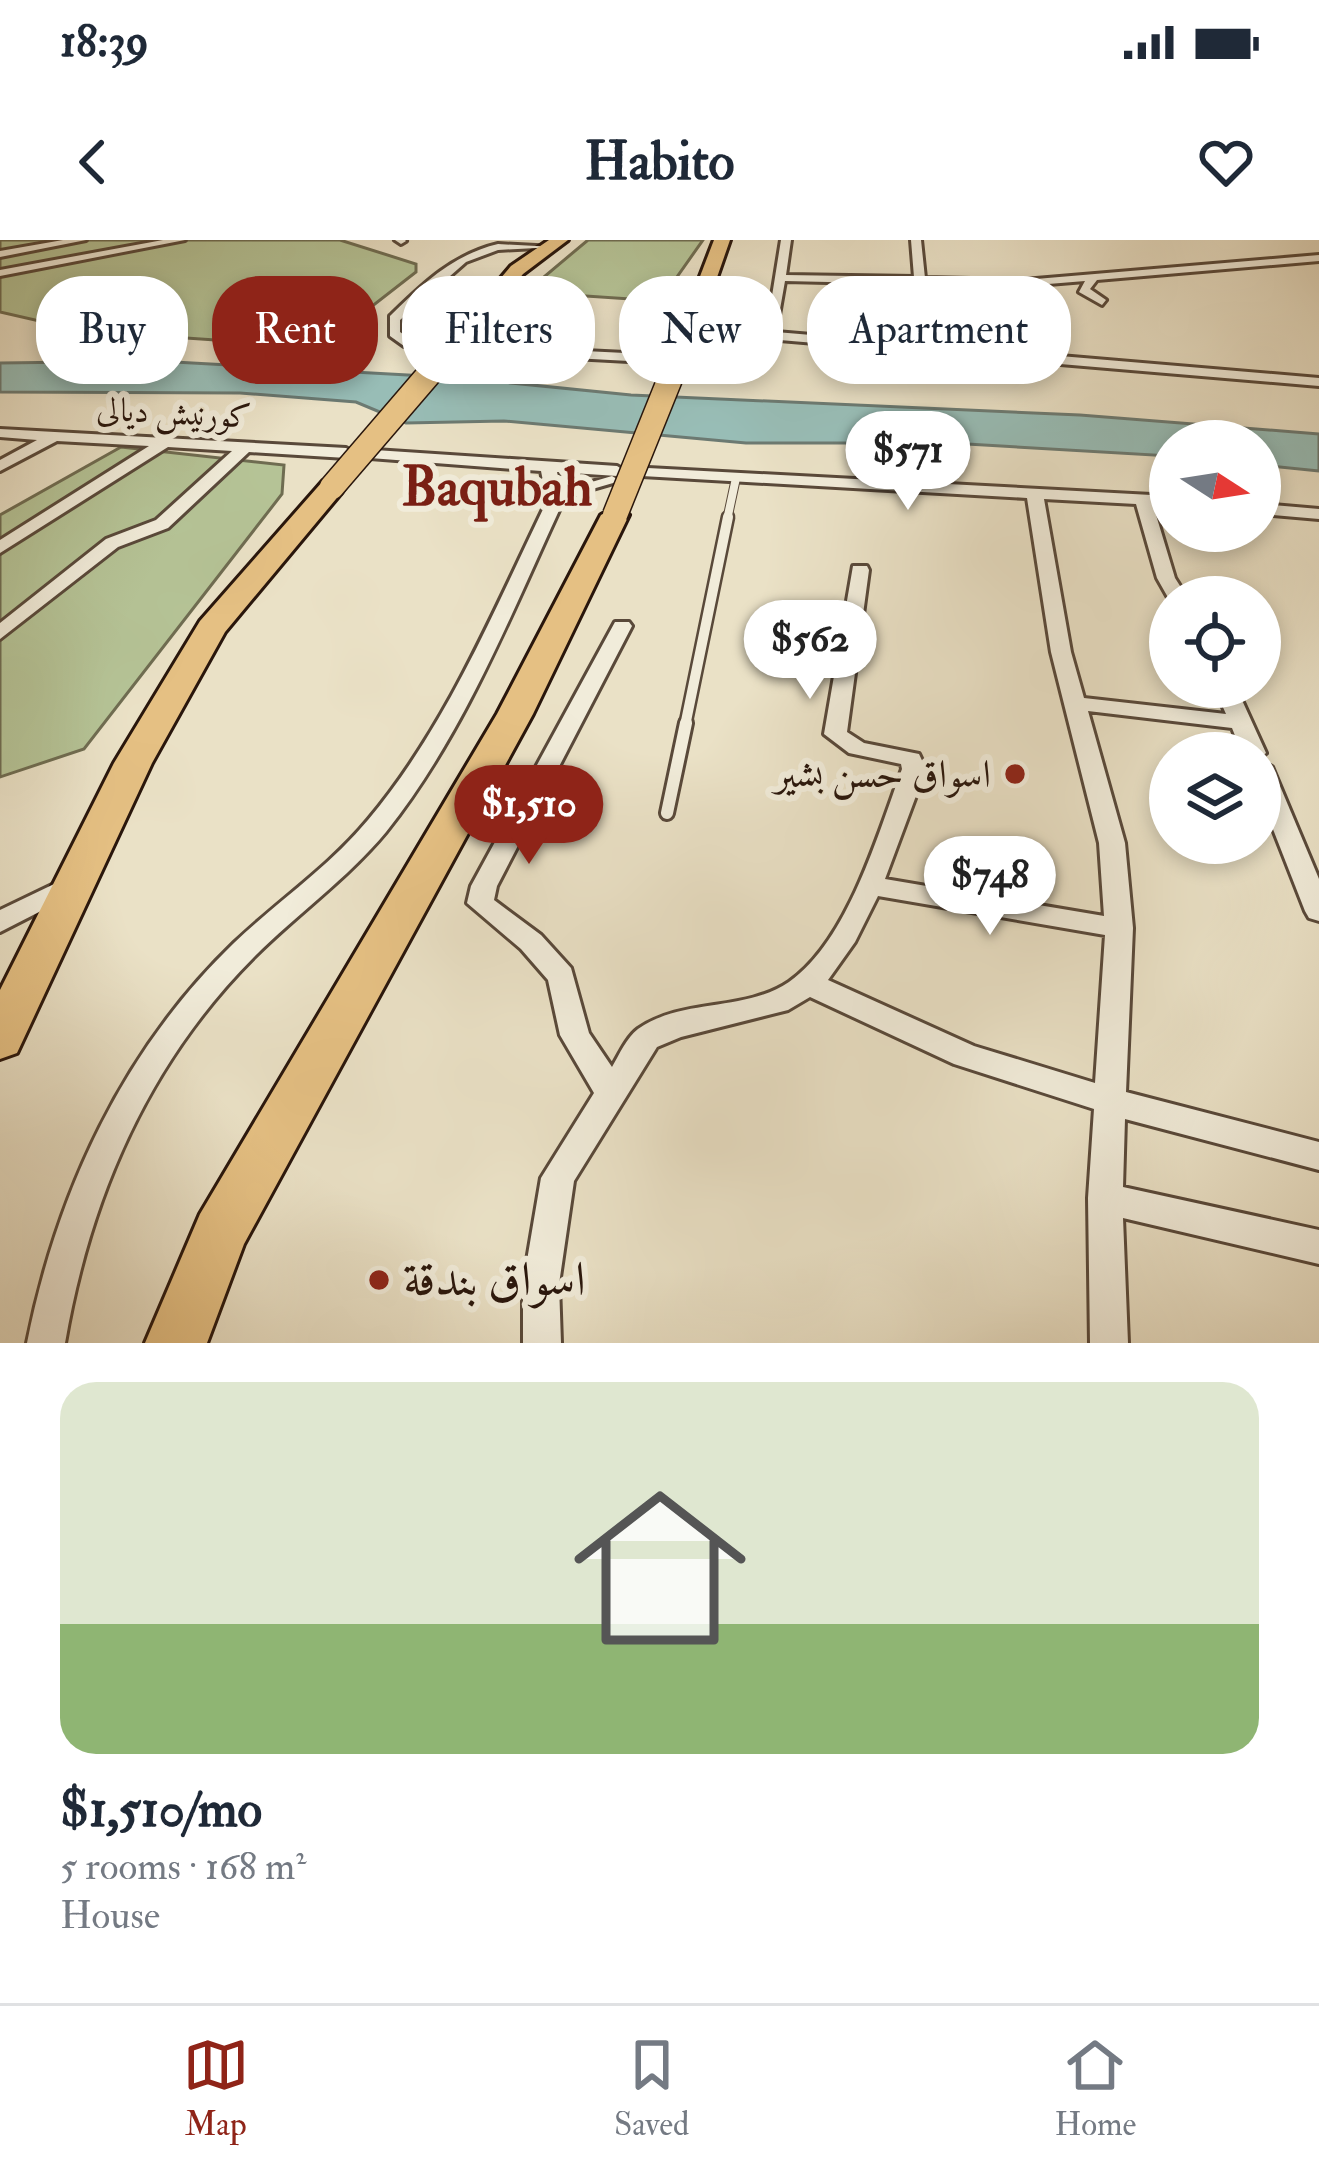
<!DOCTYPE html>
<meta charset="utf-8">
<style>
:root{--surface:#fff;--page:#f6f6f7;--text:#1f2937;--muted:#747a83;--line:#e0e1e3;--accent:#8f2418}
body{margin:0;font-family:"IM FELL Double Pica",Amiri,serif;background:var(--page);color:var(--text);height:100vh;display:flex;flex-direction:column;font-size:45px;white-space:nowrap}
*{box-sizing:border-box;margin:0}
p{font-size:39px;color:var(--muted)}
.icon{flex:none;width:66px;height:66px;fill:none;stroke:currentColor;stroke-width:2;stroke-linecap:round;stroke-linejoin:round}
.map{position:relative;height:1103px;overflow:hidden}
.panel{display:flex;flex-direction:column;background:var(--surface);flex:1}
.panel>*{flex:none}
.hud{position:absolute;left:36px;top:36px;width:1248px;height:108px;display:flex;gap:24px}
.needle{width:78px;rotate:102deg}
.buttons{position:absolute;left:1149px;top:180px;display:grid;gap:24px}
.buttons a{display:grid;place-items:center;width:132px;height:132px;border-radius:50%;background:var(--surface);box-shadow:0 6px 18px #0003;font-size:60px}
.price{position:absolute;translate:-50% -102px;padding:0 27px;border-radius:42px;background:#fff;color:#222;font-size:39px;line-height:78px;filter:drop-shadow(0 3px 6px #0008)}
.price::after{content:'';position:absolute;left:50%;top:72px;width:36px;height:27px;margin-left:-18px;background:inherit;clip-path:polygon(0 0,100% 0,50% 100%)}
.price.active{background:var(--accent);color:#fff}
ul{padding:0;list-style:none}
li{display:grid;align-content:center;gap:24px;height:636px;padding:0 60px}
li span{display:grid;place-items:center;height:372px;border-radius:36px;color:#555}
li>.icon{margin-inline-start:auto}
span .icon{width:216px;height:216px;fill:#fffc;stroke-width:1}
li b{font-size:51px}
.tag{padding:0 42px;border-radius:48px;background:var(--surface);box-shadow:0 6px 18px #0003;font-size:42px;line-height:108px}
.tag.active{background:var(--accent);color:#fff}
.status{display:flex;justify-content:space-between;align-items:center;height:84px;padding:0 60px;background:var(--surface);direction:ltr}
.status svg{height:33px;fill:currentColor}
header{display:flex;justify-content:space-between;align-items:center;height:156px;padding:0 60px;background:var(--surface);font-size:54px;font-weight:800}
.tab-bar{display:flex;justify-content:space-around;align-items:center;height:168px;border-top:3px solid var(--line);background:var(--surface);font-size:33px;color:var(--muted)}
.tab-bar a{display:grid;justify-items:center;gap:6px}
.tab-bar .active{color:var(--accent)}
.map>svg:first-child{display:block}
.green{fill:#b5c396;stroke:#6f6c51;stroke-width:3}
.water{fill:#98bdb6;stroke:#6c7a72;stroke-width:3}
.lines{fill:none;stroke-linecap:round;stroke-linejoin:round}
.lane-far2-casing{stroke:#59493a;stroke-width:10}
.lane-far1-casing{stroke:#59493a;stroke-width:15}
.lane-casing{stroke:#59493a;stroke-width:18}
.street-casing{stroke:#59493a;stroke-width:6}
.primary-casing{stroke:#29160c;stroke-width:6}
.lane-far2{stroke:#f1ecda;stroke-width:8}
.lane-far1{stroke:#f1ecda;stroke-width:10}
.lane{stroke:#f1ecda;stroke-width:12}
.street{fill:#f1ecda;fill-rule:evenodd}
.primary{fill:#e5c083;fill-rule:evenodd}
.primary-bridge-far1-casing{stroke:#29160c;stroke-width:21;stroke-linecap:butt}
.primary-bridge-casing{stroke:#29160c;stroke-width:27;stroke-linecap:butt}
.primary-bridge-far1{stroke:#e5c083;stroke-width:18}
.primary-bridge{stroke:#e5c083;stroke-width:24}
.poi-dot{fill:#8f2418;stroke:#f1ecda;stroke-width:4.5}
.labels{text-anchor:middle;dominant-baseline:central;stroke-width:12;stroke-linejoin:round;paint-order:stroke}
.far-street-label{font-size:33px;fill:#29160c;stroke:#f1ecda}
.poi-label{font-size:39px;fill:#29160c;stroke:#f1ecda;text-anchor:end}
.near-poi-label{font-size:48px;fill:#29160c;stroke:#f1ecda;text-anchor:start}
.far-town-label{font-size:54px;font-weight:bold;fill:#7a1f14;stroke:#f1ecda}
</style>
<div class="status"><b>18:39</b><svg viewBox="0 0 49 12"><path d="M0 12V9h3v3zM5 12V6h3v6zM10 12V3h3v9zM15 12V0h3v12zM26 1h20v11H26zM47 4h2v5h-2z"/></svg></div>
<header><svg class="icon" aria-label="back" viewBox="0 0 24 24"><path d="M15 5l-7 7 7 7"/></svg>Habito<svg class="icon" aria-label="heart" viewBox="0 0 24 24"><path d="M12 20l-8-8c-3-5 5-10 8-4 3-6 11-1 8 4z"/></svg></header>
<div class="map">
<svg width="1319" height="1103" viewBox="0 0 1319 1103">
<rect width="100%" height="100%" fill="#eae1c6"/>
<filter id="stains"><feTurbulence type="fractalNoise" baseFrequency=".00167" numOctaves="4"/><feColorMatrix values="0 0 0 0 .2 0 0 0 0 .09 0 0 0 0 .02 0 0 0 .5 -.17"/></filter>
<radialGradient id="worn" r=".72"><stop offset=".6" stop-color="#630" stop-opacity="0"/><stop offset="1" stop-color="#630" stop-opacity=".3"/></radialGradient>
<g class="green">
<path d="M0,0H340L416,24V32L330,99L306,106L83,91L0,72Z"/>
<path d="M588,0H703L660,61L526,52Z"/>
<path d="M121,207L284,225L282,254L84,509L0,537V275Z"/>
</g>
<path class="water" d="M156,121L462,138L631,155L1080,175L1319,194V231L1260,225V201H1170V216L950,203H746L504,181L406,183L356,162L240,153L0,152V123Z"/>
<g class="lines">
<defs>
<path id="lane-far2" d="M727,280L736,238"/>
<path id="lane-far1" d="M685,486L728,277"/>
<path id="lane" d="M667,573L686,483"/>
<g id="street">
<path d="M63,0H86L0,17V11Z"/>
<path d="M163,0H185L0,36V30Z"/>
<path d="M395,0H405L406,1L401,4Z"/>
<path d="M781,0H791L786,35L914,37L911,0H921L925,38L1024,40L1319,15V21L1097,40L1090,49L1106,60L1102,65L1079,52L1085,41L1024,46L926,44L931,97L925,101L919,97L915,44L785,41L776,92L1319,138V146L768,99L746,118L686,123L684,120L691,116L737,111L767,87Z"/>
<path d="M498,4L555,7L498,10L466,22L400,80V92L412,100L445,105V111L404,106L390,96V76C423,44 452,15 498,4Z"/>
<path d="M465,105L666,115L673,119L666,123L460,112L459,109Z"/>
<path d="M0,189L346,208L354,213L346,218L249,212L168,288L118,307L0,399V383L106,299L156,280L232,211L168,207L0,313V300L149,206L57,201L0,231V220L37,200L0,197Z"/>
<path d="M375,210L617,226L625,231L617,236L557,232L561,251L612,236L620,241L582,252L562,264C510,376 464,494 386,592C347,639 297,674 254,717C148,823 90,958 65,1103H27C57,953 122,811 234,703C278,661 329,627 368,580C447,486 494,370 547,261L541,231L370,218L367,215Z"/>
<path d="M648,228L1170,256V266L1153,265L1175,338L1187,357H1170V361L1157,338L1136,264L1044,259L1071,412L1084,458L1226,474L1214,447H1236L1266,513L1260,518V513H1242L1232,488L1088,471L1125,603L1133,688L1126,852L1319,902V930L1125,879L1123,947L1319,990V1024L1123,978L1128,1103H1090L1088,958L1094,869L954,824L810,757L788,770L681,797L657,807L574,941L559,1044L561,1103H523V1044L541,938L594,853L560,795L548,740L521,709L467,663L471,646L615,382H629L632,386L497,646L494,660L541,695L571,728L589,793L612,827C619,815 627,797 638,789C682,758 745,772 789,742C848,701 878,594 902,529L901,524L849,513L824,494L853,326H867L869,330L847,492L864,503L919,514L926,529L885,639L1104,676L1099,603L1051,412L1027,258L642,236L640,233ZM878,656L1105,695L1095,843L974,806L828,740L855,702Z"/>
<path d="M1260,264L1319,269V279L1260,274Z"/>
<path d="M1260,520L1272,527L1319,639V681L1309,678L1305,671L1260,556Z"/>
<path d="M75,634L84,637L88,643L84,649L0,692V670Z"/>
</g>
<g id="primary">
<path d="M549,0H568L523,34L469,100H455V92L511,26Z"/>
<path d="M714,0H730L691,112L674,116L671,112Z"/>
<path d="M332,239L345,247L341,253L225,392L152,523L17,813L0,819V750L114,523L200,381L323,241Z"/>
<path d="M615,267L629,275L533,474L244,1004L207,1103H145L200,974L497,474L601,275Z"/>
</g>
</defs>
<use href="#lane-far2" class="lane-far2-casing"/>
<use href="#lane-far1" class="lane-far1-casing"/>
<use href="#lane" class="lane-casing"/>
<use href="#street" class="street-casing"/>
<use href="#primary" class="primary-casing"/>
<use href="#lane-far2" class="lane-far2"/>
<use href="#lane-far1" class="lane-far1"/>
<use href="#lane" class="lane"/>
<use href="#street" class="street"/>
<use href="#primary" class="primary"/>
<defs>
<g id="primary-bridge-far1">
<path d="M439,122L462,96"/>
<path d="M677,122L681,112"/>
</g>
<g id="primary-bridge">
<path d="M332,247L442,119"/>
<path d="M615,275L678,119"/>
</g>
</defs>
<use href="#primary-bridge-far1" class="primary-bridge-far1-casing"/>
<use href="#primary-bridge" class="primary-bridge-casing"/>
<use href="#primary-bridge-far1" class="primary-bridge-far1"/>
<use href="#primary-bridge" class="primary-bridge"/>
</g>
<g class="poi-dot">
<circle cx="1015" cy="534" r="12"/>
<circle cx="379" cy="1040" r="12"/>
</g>
<g class="labels">
<g class="far-street-label">
<text transform="translate(174 173) rotate(3)">كورنيش ديالى</text>
</g>
<g class="poi-label">
<text x="991" y="534">اسواق حسن بشير</text>
</g>
<g class="near-poi-label">
<text x="403" y="1040">اسواق بندقة</text>
</g>
<g class="far-town-label">
<text x="497" y="248">Baqubah</text>
</g>
</g>
<rect width="100%" height="100%" filter="url(#stains)"/>
<rect width="100%" height="100%" fill="url(#worn)"/>
</svg>
<div class="buttons">
<a><svg class="needle" viewBox="-14 -14 28 28"><path d="M0-13l5 13h-10z" fill="#e53935"/><path d="M0 13l5-13h-10z" fill="#747a83"/></svg></a>
<a><svg class="icon" aria-label="locate" viewBox="0 0 24 24"><circle cx="12" cy="12" r="6"/><path d="M12 2v4M12 18v4M2 12h4M18 12h4"/></svg></a>
<a><svg class="icon" aria-label="layers" viewBox="0 0 24 24"><path d="M12 4l9 5-9 5-9-5zM3 14l9 5 9-5"/></svg></a>
</div>
<b class="price" style="left:908px;top:273px">$571</b>
<b class="price" style="left:810px;top:462px">$562</b>
<b class="price active" style="left:529px;top:627px">$1,510</b>
<b class="price" style="left:990px;top:698px">$748</b>
<div class="hud">
<a class="tag">Buy</a>
<a class="tag active">Rent</a>
<a class="tag">Filters</a>
<a class="tag">New</a>
<a class="tag">Apartment</a>
</div>
</div>
<section class="panel">
<ul>
<li><span style="background:linear-gradient(#dfe7d0 65%,#8fb573 0)"><svg class="icon" aria-label="home" viewBox="0 0 24 24"><path d="M3 11l9-7 9 7M6 9v11h12V9"/></svg></span><div><b>$1,510/mo</b><p>5 rooms · 168 m²</p><p>House</p></div></li>
</ul>
</section>
<nav class="tab-bar">
<a class="active"><svg class="icon" aria-label="map" viewBox="0 0 24 24"><path d="M3 6l6-2 6 2 6-2v14l-6 2-6-2-6 2zM9 4v14M15 6v14"/></svg>Map</a>
<a><svg class="icon" aria-label="saved" viewBox="0 0 24 24"><path d="M7 4h10v16l-5-4-5 4z"/></svg>Saved</a>
<a><svg class="icon" aria-label="home" viewBox="0 0 24 24"><path d="M3 11l9-7 9 7M6 9v11h12V9"/></svg>Home</a>
</nav>
